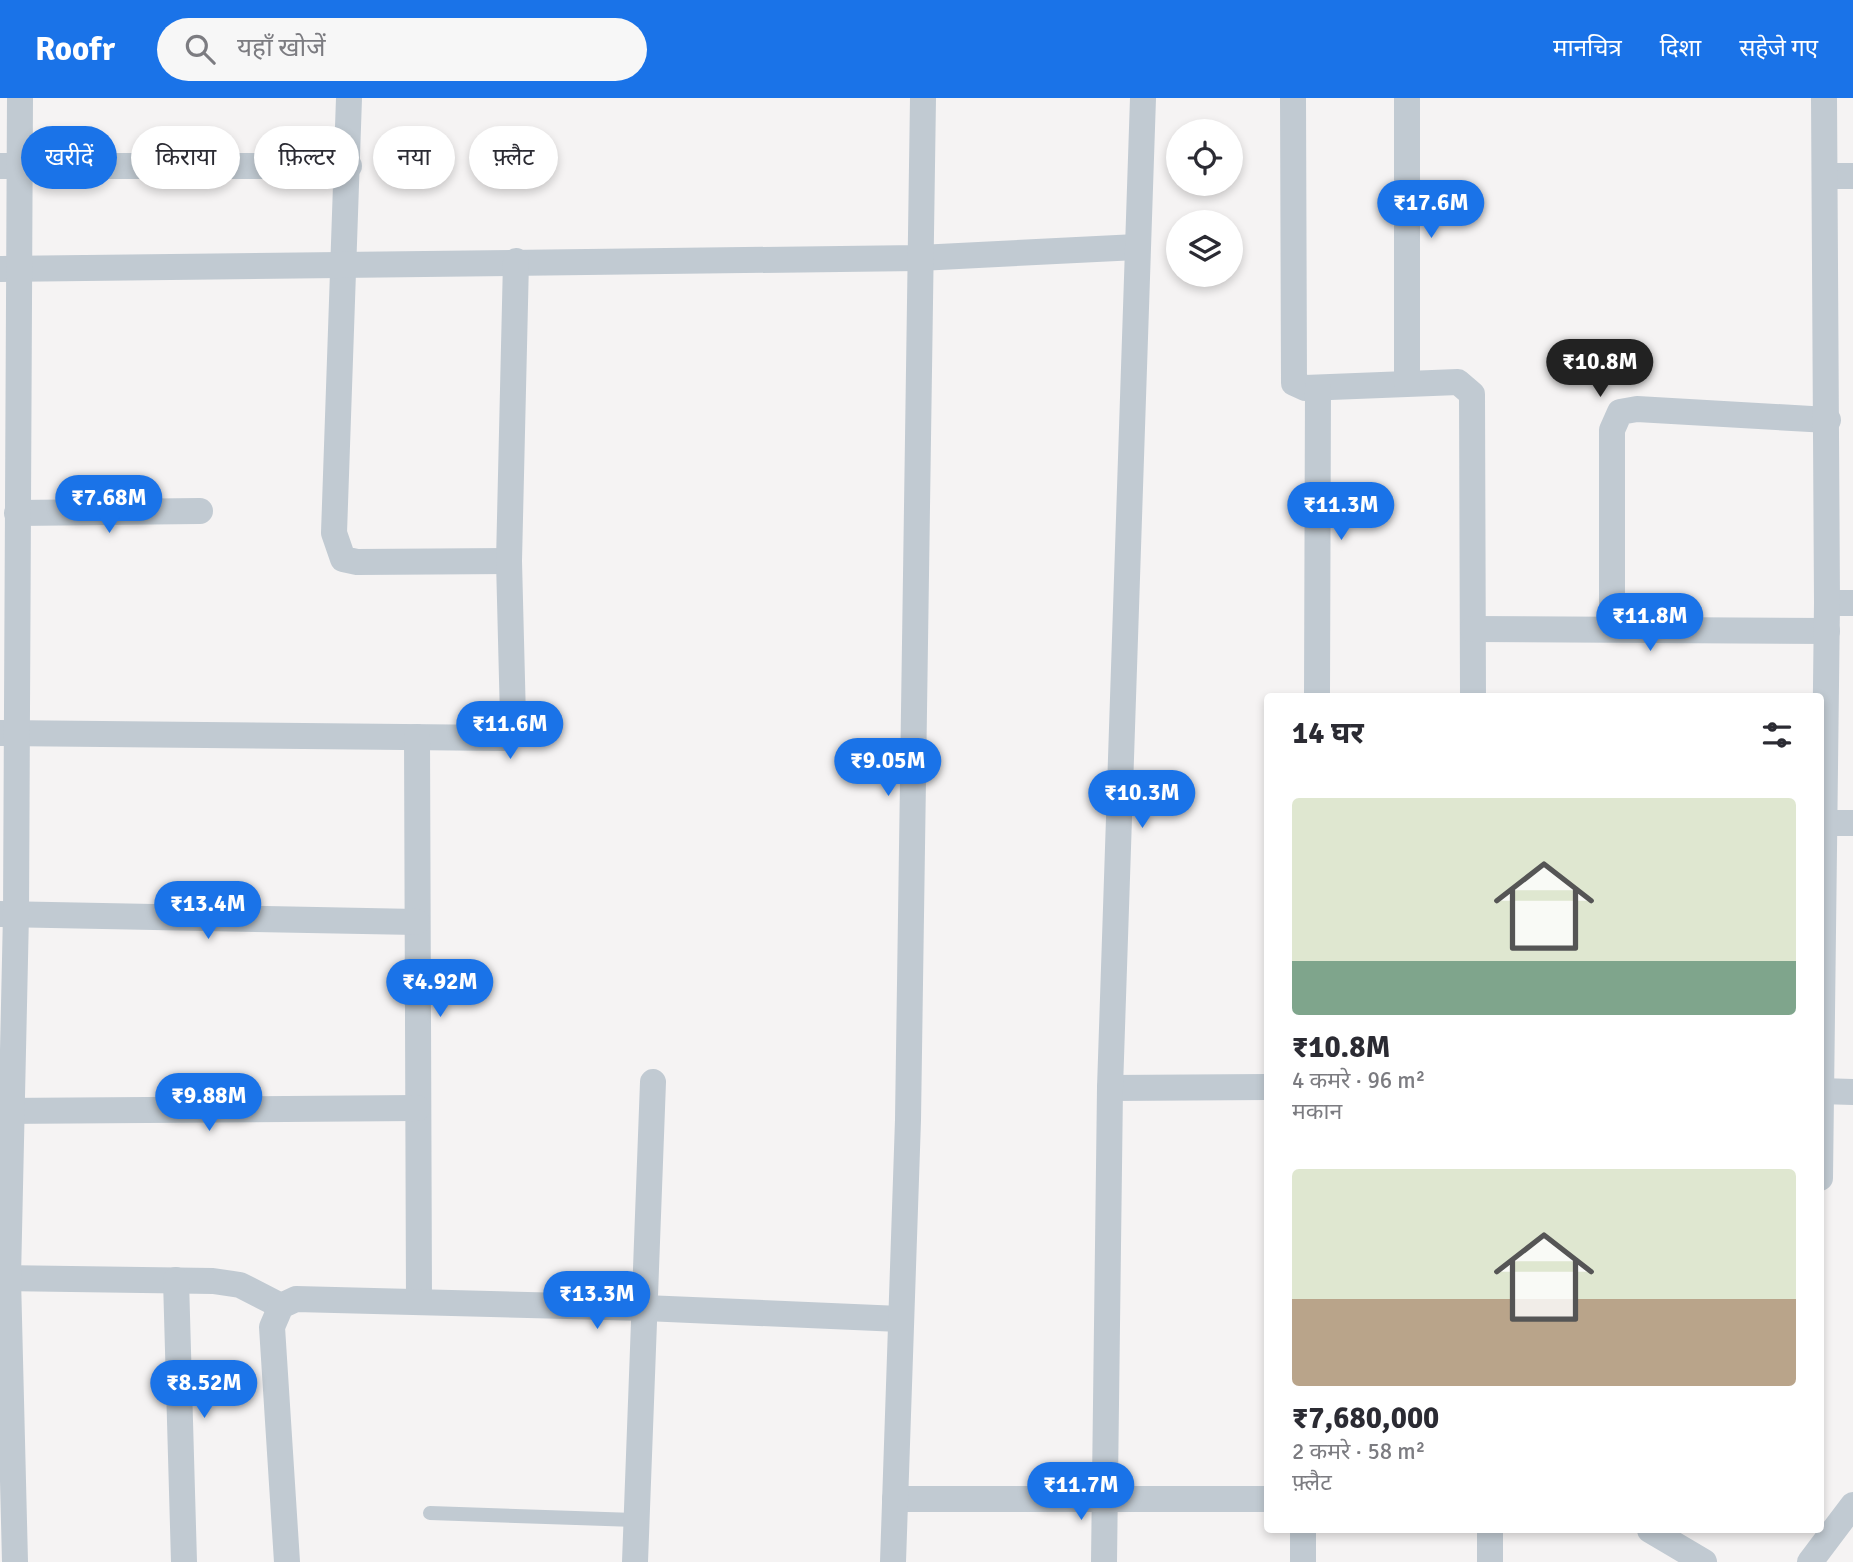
<!DOCTYPE html>
<html lang="hi">
<meta charset="utf-8">
<style>
:root{--surface:#fff;--page:#f7f7f7;--text:#2b2b33;--muted:#7c7c81;--accent:#1a73e8}
body{margin:0;font-family:Signika,"Noto Sans Devanagari",sans-serif;background:var(--page);color:var(--text);height:100vh;display:flex;flex-direction:column;font-size:26px;white-space:nowrap}
*{box-sizing:border-box;margin:0}
p{font-size:23px;color:var(--muted)}
.icon{flex:none;width:38px;height:38px;fill:none;stroke:currentColor;stroke-width:2;stroke-linecap:round;stroke-linejoin:round}
.map{position:relative;flex:1;overflow:hidden}
.details{position:absolute;left:1264px;top:595px;width:560px;height:840px;display:flex;flex-direction:column;background:var(--surface);border-radius:7px;box-shadow:0 4px 10px #0003}
.details>*{flex:none}
.hud{position:absolute;left:21px;top:28px;width:665px;height:63px;display:flex;gap:14px}
.buttons{position:absolute;left:1166px;top:21px;display:grid;gap:14px}
.buttons a{display:grid;place-items:center;width:77px;height:77px;border-radius:50%;background:var(--surface);box-shadow:0 4px 10px #0003;font-size:35px}
.price{position:absolute;translate:-50% -60px;padding:0 16px;border-radius:24px;background:var(--accent);color:#fff;font-size:23px;line-height:46px;filter:drop-shadow(0 2px 4px #0008)}
.price::after{content:'';position:absolute;left:50%;top:42px;width:21px;height:16px;margin-left:-10px;background:inherit;clip-path:polygon(0 0,100% 0,50% 100%)}
.price.active{background:#222;color:#fff}
ul{padding:0;list-style:none}
li{display:grid;align-content:center;gap:14px;height:371px;padding:0 28px}
li span{display:grid;place-items:center;height:217px;border-radius:7px;color:#555}
li>.icon{margin-inline-start:auto}
span .icon{width:126px;height:126px;fill:#fffc;stroke-width:1}
li b{font-size:30px}
h2{display:flex;justify-content:space-between;align-items:center;height:84px;padding:0 28px;font-size:30px}
.pill{padding:0 24px;border-radius:32px;background:var(--surface);box-shadow:0 4px 10px #0003;font-size:24px;line-height:63px}
.pill.active{background:var(--accent);color:#fff}
header{display:flex;align-items:center;gap:42px;box-sizing:border-box;height:98px;padding:0 35px;background:var(--accent);color:#fff}
header strong{font-size:33px}
nav{display:flex;gap:38px;margin-inline-start:auto;font-size:24px}
.search{width:490px;height:63px;background:var(--page);display:flex;align-items:center;gap:18px;box-sizing:border-box;padding:0 24px;border-radius:38px;color:var(--muted);font-size:26px}
.map>svg:first-child{display:block}
.lines{fill:none;stroke-linecap:round;stroke-linejoin:round}
.service{stroke:#c1cad2;stroke-width:14}
.minor{stroke:#c1cad2;stroke-width:26}
</style>
<header>
<strong>Roofr</strong>
<div class="search"><svg class="icon" aria-label="search" viewBox="0 0 24 24"><circle cx="10" cy="10" r="6"/><path d="M15 15l6 6"/></svg>यहाँ खोजें</div>
<nav><a>मानचित्र</a><a>दिशा</a><a>सहेजे गए</a></nav>
</header>
<div class="map">
<svg width="1853" height="1464" viewBox="0 0 1853 1464">
<rect width="100%" height="100%" fill="#f5f3f3"/>
<g class="lines">
<path class="service" d="M430,1415L635,1422"/>
<g class="minor">
<path d="M349,0L334,435L343,461L357,464L509,463"/>
<path d="M1293,0L1294,285L1305,290L1458,284L1472,296L1473,598"/>
<path d="M1407,0V284"/>
<path d="M0,68H349"/>
<path d="M1825,78H1853"/>
<path d="M0,171L919,160L1137,149"/>
<path d="M17,415L200,413"/>
<path d="M1827,505H1853"/>
<path d="M1473,531L1827,533"/>
<path d="M1612,531V332L1620,314L1637,311L1828,322"/>
<path d="M1317,598L1318,290"/>
<path d="M0,635L503,640L513,621L509,463L516,163"/>
<path d="M417,639L419,1204"/>
<path d="M1820,725H1853"/>
<path d="M0,816L417,824"/>
<path d="M1110,990L1267,989"/>
<path d="M1820,993L1853,994"/>
<path d="M0,1013L417,1010"/>
<path d="M1820,1080L1827,505L1824,0"/>
<path d="M0,1180L213,1183L240,1187L281,1208"/>
<path d="M176,1182L184,1464"/>
<path d="M895,1401H1267"/>
<path d="M1650,1432L1704,1464"/>
<path d="M15,1464L8,1180L16,816L20,0"/>
<path d="M287,1464L272,1229L281,1208L296,1201L645,1210L900,1221"/>
<path d="M635,1464L653,984"/>
<path d="M893,1464L908,1022L923,0"/>
<path d="M1104,1464L1110,990L1143,0"/>
<path d="M1303,1464V1432"/>
<path d="M1490,1464V1432"/>
<path d="M1810,1464L1853,1407"/>
</g>
</g>
</svg>
<div class="buttons">
<a><svg class="icon" aria-label="locate" viewBox="0 0 24 24"><circle cx="12" cy="12" r="6"/><path d="M12 2v4M12 18v4M2 12h4M18 12h4"/></svg></a>
<a><svg class="icon" aria-label="layers" viewBox="0 0 24 24"><path d="M12 4l9 5-9 5-9-5zM3 14l9 5 9-5"/></svg></a>
</div>
<b class="price" style="left:1431px;top:142px">₹17.6M</b>
<b class="price active" style="left:1600px;top:301px">₹10.8M</b>
<b class="price" style="left:109px;top:437px">₹7.68M</b>
<b class="price" style="left:1341px;top:444px">₹11.3M</b>
<b class="price" style="left:1650px;top:555px">₹11.8M</b>
<b class="price" style="left:510px;top:663px">₹11.6M</b>
<b class="price" style="left:888px;top:700px">₹9.05M</b>
<b class="price" style="left:1142px;top:732px">₹10.3M</b>
<b class="price" style="left:208px;top:843px">₹13.4M</b>
<b class="price" style="left:440px;top:921px">₹4.92M</b>
<b class="price" style="left:209px;top:1035px">₹9.88M</b>
<b class="price" style="left:597px;top:1233px">₹13.3M</b>
<b class="price" style="left:204px;top:1322px">₹8.52M</b>
<b class="price" style="left:1081px;top:1424px">₹11.7M</b>
<div class="hud">
<a class="pill active">खरीदें</a>
<a class="pill">किराया</a>
<a class="pill">फ़िल्टर</a>
<a class="pill">नया</a>
<a class="pill">फ़्लैट</a>
</div>
<section class="details">
<h2>14 घर<svg class="icon" aria-label="filters" viewBox="0 0 24 24"><path d="M4 7h16M4 17h16"/><circle cx="9" cy="7" r="2"/><circle cx="15" cy="17" r="2"/></svg></h2>
<ul>
<li><span style="background:linear-gradient(#dfe7d0 75%,#7fa58c 0)"><svg class="icon" aria-label="home" viewBox="0 0 24 24"><path d="M3 11l9-7 9 7M6 9v11h12V9"/></svg></span><div><b>₹10.8M</b><p>4 कमरे · 96 m²</p><p>मकान</p></div></li>
<li><span style="background:linear-gradient(#dfe7d0 60%,#b9a48a 0)"><svg class="icon" aria-label="home" viewBox="0 0 24 24"><path d="M3 11l9-7 9 7M6 9v11h12V9"/></svg></span><div><b>₹7,680,000</b><p>2 कमरे · 58 m²</p><p>फ़्लैट</p></div></li>
</ul>
</section>
</div>
